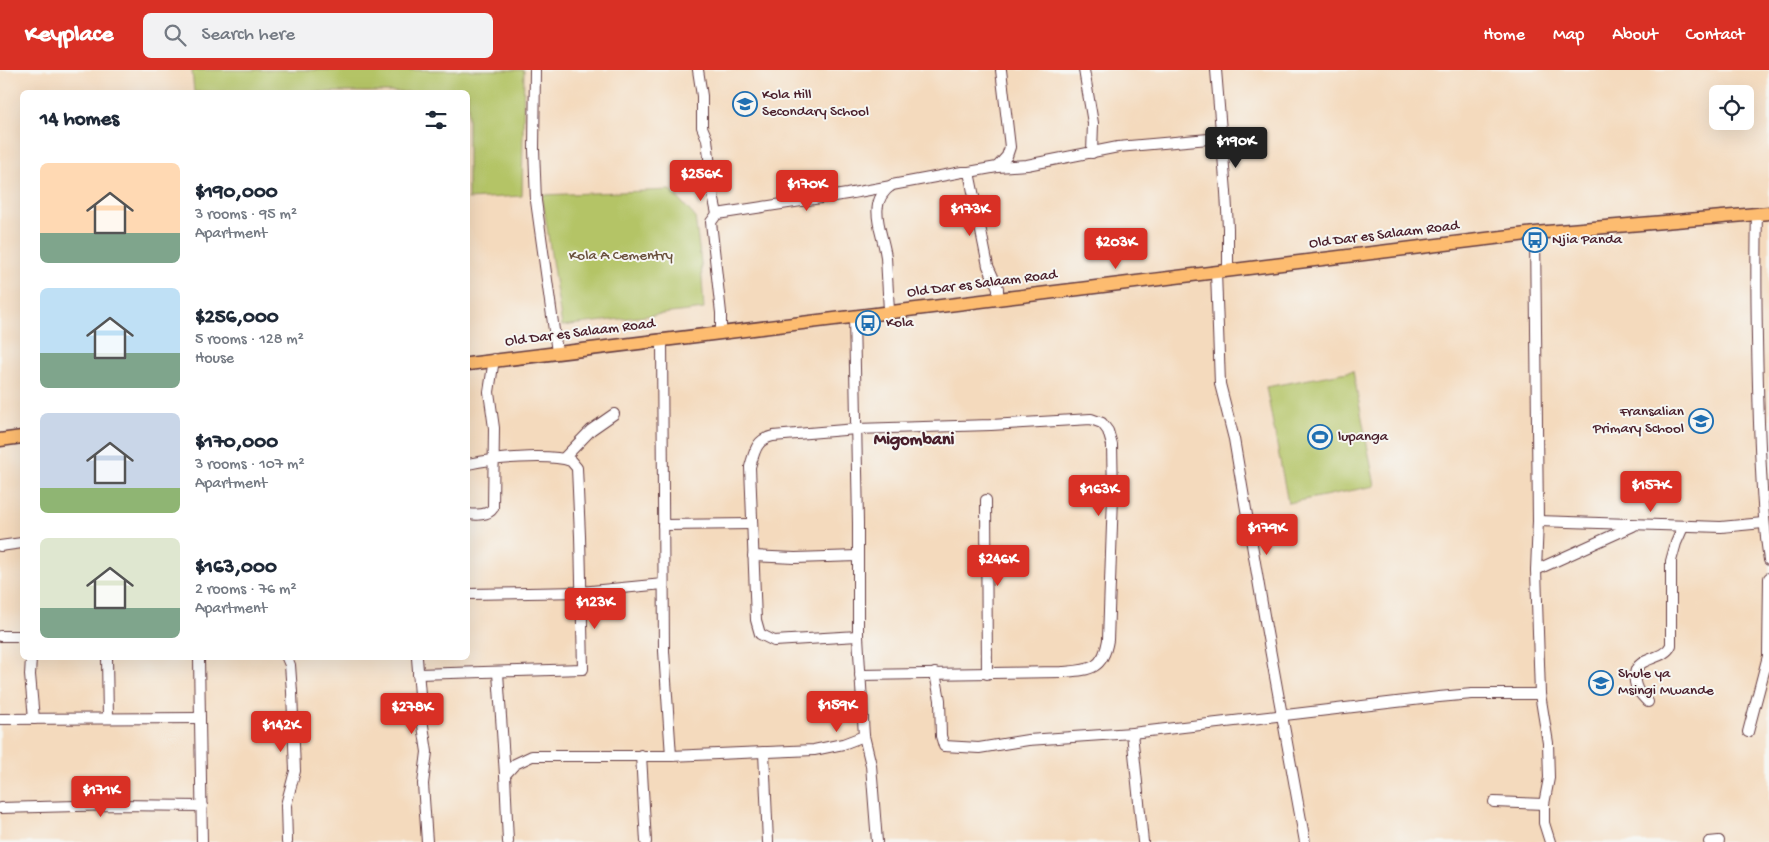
<!DOCTYPE html>
<meta charset="utf-8">
<style>
:root{--surface:#fff;--page:#f2f2f3;--text:#1f2937;--muted:#747a83;--accent:#d93025}
body{margin:0;font-family:"Gochi Hand",sans-serif;background:var(--page);color:var(--text);height:100vh;display:flex;flex-direction:column;font-size:19px;white-space:nowrap}
*{box-sizing:border-box;margin:0}
p{font-size:16px;color:var(--muted)}
.icon{flex:none;width:28px;height:28px;fill:none;stroke:currentColor;stroke-width:2;stroke-linecap:round;stroke-linejoin:round}
.map{position:relative;flex:1;overflow:hidden}
.sheet{position:absolute;left:20px;top:20px;width:450px;height:570px;display:flex;flex-direction:column;background:var(--surface);border-radius:8px;box-shadow:0 5px 20px #0002}
.sheet>*{flex:none}
.buttons{position:absolute;left:1709px;top:15px;display:grid;gap:10px}
.buttons a{display:grid;place-items:center;width:45px;height:45px;border-radius:8px;background:var(--surface);box-shadow:0 5px 20px #0002;font-size:25px}
.price{position:absolute;translate:-50% -42px;padding:0 11px;border-radius:5px;background:var(--accent);color:#fff;font-size:16px;line-height:32px;filter:drop-shadow(0 1px 2px #0008)}
.price::after{content:'';position:absolute;left:50%;top:30px;width:15px;height:11px;margin-left:-8px;background:inherit;clip-path:polygon(0 0,100% 0,50% 100%)}
.price.selected{background:#222;color:#fff}
ul{padding:0;list-style:none}
li{display:flex;align-items:center;gap:15px;height:125px;padding:0 20px}
li span{display:grid;place-items:center;flex:none;width:140px;height:100px;border-radius:8px;color:#555}
li>.icon{margin-inline-start:auto}
span .icon{width:60px;height:60px;fill:#fffc;stroke-width:1}
li b{font-size:21px}
h2{display:flex;justify-content:space-between;align-items:center;height:60px;padding:0 20px;font-size:21px}
header{display:flex;align-items:center;gap:30px;box-sizing:border-box;height:70px;padding:0 25px;background:var(--accent);color:#fff}
header strong{font-size:24px}
nav{display:flex;gap:28px;margin-inline-start:auto;font-size:18px}
.search{width:350px;height:45px;background:var(--page);display:flex;align-items:center;gap:12px;box-sizing:border-box;padding:0 18px;border-radius:8px;color:var(--muted);font-size:19px}
.map>svg:first-child{display:block}
.green{fill:#b4c466;stroke:#7f7248}
.lines{fill:none;stroke-linecap:round;stroke-linejoin:round}
.minor-casing{stroke:#643b41;stroke-width:12}
.major-casing{stroke:#643b41;stroke-width:15}
.minor{stroke:#fff;stroke-width:10}
.major{stroke:#fdbc6f;stroke-width:12}
.labels{text-anchor:middle;dominant-baseline:central;stroke-width:4;stroke-linejoin:round;paint-order:stroke}
.poi-label{font-size:15px;fill:#4a1f2b;stroke:#f6f6f2;text-anchor:start}
.street-label{font-size:15px;fill:#4a1f2b;stroke:#f6f6f2}
.park-label{font-size:15px;fill:#6a513d;stroke:#f6f6f2}
.quarter-label{font-size:18px;font-weight:bold;fill:#4a1f2b;stroke:#f6f6f2}
</style>
<header>
<strong>Keyplace</strong>
<div class="search"><svg class="icon" aria-label="search" viewBox="0 0 24 24"><circle cx="10" cy="10" r="6"/><path d="M15 15l6 6"/></svg>Search here</div>
<nav><a>Home</a><a>Map</a><a>About</a><a>Contact</a></nav>
</header>
<div class="map">
<svg width="1769" height="772" viewBox="0 0 1769 772">
<rect width="100%" height="100%" fill="#f6f6f2"/>
<filter id="ink" filterUnits="userSpaceOnUse"><feTurbulence type="fractalNoise" baseFrequency=".02" numOctaves="2"/><feDisplacementMap in="SourceGraphic" scale="10" xChannelSelector="R" yChannelSelector="G"/><feConvolveMatrix kernelMatrix="1 2 1 2 8 2 1 2 1" color-interpolation-filters="sRGB"/></filter>
<filter id="wash" filterUnits="userSpaceOnUse"><feTurbulence type="fractalNoise" baseFrequency=".0096" numOctaves="4" result="noise"/><feDisplacementMap in="SourceGraphic" scale="20" xChannelSelector="R" yChannelSelector="G"/><feGaussianBlur stdDeviation="1.12" result="paint"/><feColorMatrix in="noise" values="0 0 0 0 0 0 0 0 0 0 0 0 0 0 0 0 0 1.4 0 .05"/><feComposite in="paint" operator="in"/></filter>
<g filter="url(#wash)">
<rect width="100%" height="100%" fill="#f4dabd"/>
<g class="green">
<path d="M192,0H524L522,126L468,129V22H194Z"/>
<path d="M671,120L695,147L701,193L704,239L562,256L542,125Z"/>
<path d="M1353,301L1375,416L1288,433L1266,317Z"/>
</g>
</g>
<g filter="url(#ink)">
<g class="lines">
<defs>
<g id="minor">
<path d="M535,0L534,79L536,131L557,282"/>
<path d="M698,0L702,26V57L707,69L713,125L717,144L711,152L721,243V262"/>
<path d="M1084,0L1093,53L1092,83"/>
<path d="M1216,0L1226,122L1228,158V200"/>
<path d="M997,97L1007,86L1010,77L1001,0"/>
<path d="M969,102L988,196L998,218V229"/>
<path d="M717,144L847,124L891,116"/>
<path d="M1757,144C1755,214 1757,284 1759,353C1761,399 1762,444 1769,490"/>
<path d="M1535,163L1538,451L1536,500L1540,624L1548,673L1549,708L1544,734V753L1550,772"/>
<path d="M1216,202L1220,314L1234,369L1266,557L1305,772"/>
<path d="M889,241C888,223 887,205 886,187C883,162 865,133 892,115L962,102H969L997,97L1027,95L1118,77L1220,68"/>
<path d="M662,269L664,581L671,686"/>
<path d="M564,388L591,360L614,344"/>
<path d="M986,430L987,604"/>
<path d="M468,444C476,445 488,446 493,438L494,358L489,322L494,289"/>
<path d="M1538,451L1721,457L1763,453"/>
<path d="M663,455L752,454"/>
<path d="M0,476L22,473"/>
<path d="M753,486L795,488L858,486"/>
<path d="M1536,500L1633,456"/>
<path d="M468,524L581,522L663,514"/>
<path d="M0,566H22"/>
<path d="M858,566L774,571L760,564L756,550L750,397C755,380 756,370 773,366L856,359L991,355L1091,349L1102,353L1108,361L1112,375L1113,426L1108,570C1103,601 1088,600 1062,602L860,605"/>
<path d="M31,588L30,605L34,649"/>
<path d="M107,588L108,648"/>
<path d="M199,588L202,772"/>
<path d="M287,588L290,595L292,622L295,701L286,735L287,772"/>
<path d="M417,588L422,649L427,682L423,714L427,772"/>
<path d="M498,603L505,705"/>
<path d="M935,603L940,630L941,666L944,676L979,678L1028,670L1132,663L1439,627L1472,624H1540"/>
<path d="M418,604L583,599L580,466L577,398L571,391C548,383 492,389 468,394"/>
<path d="M1648,632C1640,624 1633,617 1635,604C1637,586 1664,591 1671,575V491L1676,473L1683,457"/>
<path d="M0,649L200,648"/>
<path d="M1748,662L1768,586L1769,508"/>
<path d="M1132,663L1143,772"/>
<path d="M864,666L871,695L877,772"/>
<path d="M764,682L768,772"/>
<path d="M641,685L646,772"/>
<path d="M1494,732L1544,734"/>
<path d="M0,738L116,735L202,736"/>
<path d="M508,772L505,705L515,694L532,686H671L814,680L843,674L864,666L858,566V453L854,246"/>
<path d="M1709,772L1719,771"/>
</g>
<g id="major">
<path d="M468,294L1535,163L1769,143"/>
<path d="M0,370L22,367"/>
</g>
</defs>
<use href="#minor" class="minor-casing"/>
<use href="#major" class="major-casing"/>
<use href="#minor" class="minor"/>
<use href="#major" class="major"/>
</g>
</g>
<defs>
<symbol id="school-ring" viewBox="-11 -11 22 22"><circle r="9.5" fill="#f6f6f2" stroke="#1f6fb2" stroke-width="1.5"/><path d="M0-5L7-2L0 1L-7-2ZM-4 1L0 2.5L4 1V4Q0 6-4 4Z" fill="#1f6fb2"/></symbol>
<symbol id="bus-ring" viewBox="-11 -11 22 22"><circle r="9.5" fill="#f6f6f2" stroke="#1f6fb2" stroke-width="1.5"/><path d="M-5-6H5V4H4V6H2V4H-2V6H-4V4H-5ZM-3.5-4V0h7V-4ZM-3.5 1.2v1.5H-2V1.2ZM2 1.2v1.5H3.5V1.2Z" fill="#1f6fb2"/></symbol>
<symbol id="stadium-ring" viewBox="-11 -11 22 22"><circle r="9.5" fill="#f6f6f2" stroke="#1f6fb2" stroke-width="1.5"/><path d="M0-5a6.5 5 0 1 0 0 10a6.5 5 0 1 0 0-10ZM-3.5-1.8h7v3.6h-7Z" fill="#1f6fb2"/></symbol>
</defs>
<g fill-rule="evenodd">
<use href="#school-ring" x="731" y="20" width="28" height="28"/>
<use href="#bus-ring" x="1521" y="156" width="28" height="28"/>
<use href="#bus-ring" x="854" y="239" width="28" height="28"/>
<use href="#school-ring" x="1687" y="337" width="28" height="28"/>
<use href="#stadium-ring" x="1306" y="353" width="28" height="28"/>
<use href="#school-ring" x="1587" y="599" width="28" height="28"/>
</g>
<g class="labels">
<g class="poi-label">
<text x="762" y="25">Kola Hill<tspan x="762" dy="17">Secondary School</tspan></text>
<text x="1552" y="170">Njia Panda</text>
<text x="886" y="253">Kola</text>
<text x="1684" y="342" text-anchor="end">Fransalian<tspan x="1684" dy="17">Primary School</tspan></text>
<text x="1338" y="367">lupanga</text>
<text x="1618" y="604">Shule ya<tspan x="1618" dy="17">Msingi Mwande</tspan></text>
</g>
<g class="street-label">
<text transform="translate(1384 165) rotate(-7)">Old Dar es Salaam Road</text>
<text transform="translate(982 214) rotate(-7)">Old Dar es Salaam Road</text>
<text transform="translate(580 263) rotate(-7)">Old Dar es Salaam Road</text>
</g>
<g class="park-label">
<text x="621" y="186">Kola A Cementry</text>
</g>
<g class="quarter-label">
<text x="914" y="370">Migombani</text>
</g>
</g>
</svg>
<div class="buttons">
<a><svg class="icon" aria-label="locate" viewBox="0 0 24 24"><circle cx="12" cy="12" r="6"/><path d="M12 2v4M12 18v4M2 12h4M18 12h4"/></svg></a>
</div>
<b class="price selected" style="left:1236px;top:99px">$190K</b>
<b class="price" style="left:701px;top:132px">$256K</b>
<b class="price" style="left:807px;top:142px">$170K</b>
<b class="price" style="left:970px;top:167px">$173K</b>
<b class="price" style="left:1116px;top:200px">$203K</b>
<b class="price" style="left:1651px;top:443px">$157K</b>
<b class="price" style="left:1099px;top:447px">$163K</b>
<b class="price" style="left:1267px;top:486px">$179K</b>
<b class="price" style="left:998px;top:517px">$246K</b>
<b class="price" style="left:595px;top:560px">$123K</b>
<b class="price" style="left:837px;top:663px">$159K</b>
<b class="price" style="left:412px;top:665px">$278K</b>
<b class="price" style="left:281px;top:683px">$142K</b>
<b class="price" style="left:101px;top:748px">$171K</b>
<section class="sheet">
<h2>14 homes<svg class="icon" aria-label="filters" viewBox="0 0 24 24"><path d="M4 7h16M4 17h16"/><circle cx="9" cy="7" r="2"/><circle cx="15" cy="17" r="2"/></svg></h2>
<ul>
<li><span style="background:linear-gradient(#ffd9b3 70%,#7fa58c 0)"><svg class="icon" aria-label="home" viewBox="0 0 24 24"><path d="M3 11l9-7 9 7M6 9v11h12V9"/></svg></span><div><b>$190,000</b><p>3 rooms · 95 m²</p><p>Apartment</p></div></li>
<li><span style="background:linear-gradient(#bfe0f5 65%,#7fa58c 0)"><svg class="icon" aria-label="home" viewBox="0 0 24 24"><path d="M3 11l9-7 9 7M6 9v11h12V9"/></svg></span><div><b>$256,000</b><p>5 rooms · 128 m²</p><p>House</p></div></li>
<li><span style="background:linear-gradient(#c9d6e8 75%,#8fb573 0)"><svg class="icon" aria-label="home" viewBox="0 0 24 24"><path d="M3 11l9-7 9 7M6 9v11h12V9"/></svg></span><div><b>$170,000</b><p>3 rooms · 107 m²</p><p>Apartment</p></div></li>
<li><span style="background:linear-gradient(#dfe7d0 70%,#7fa58c 0)"><svg class="icon" aria-label="home" viewBox="0 0 24 24"><path d="M3 11l9-7 9 7M6 9v11h12V9"/></svg></span><div><b>$163,000</b><p>2 rooms · 76 m²</p><p>Apartment</p></div></li>
</ul>
</section>
</div>
